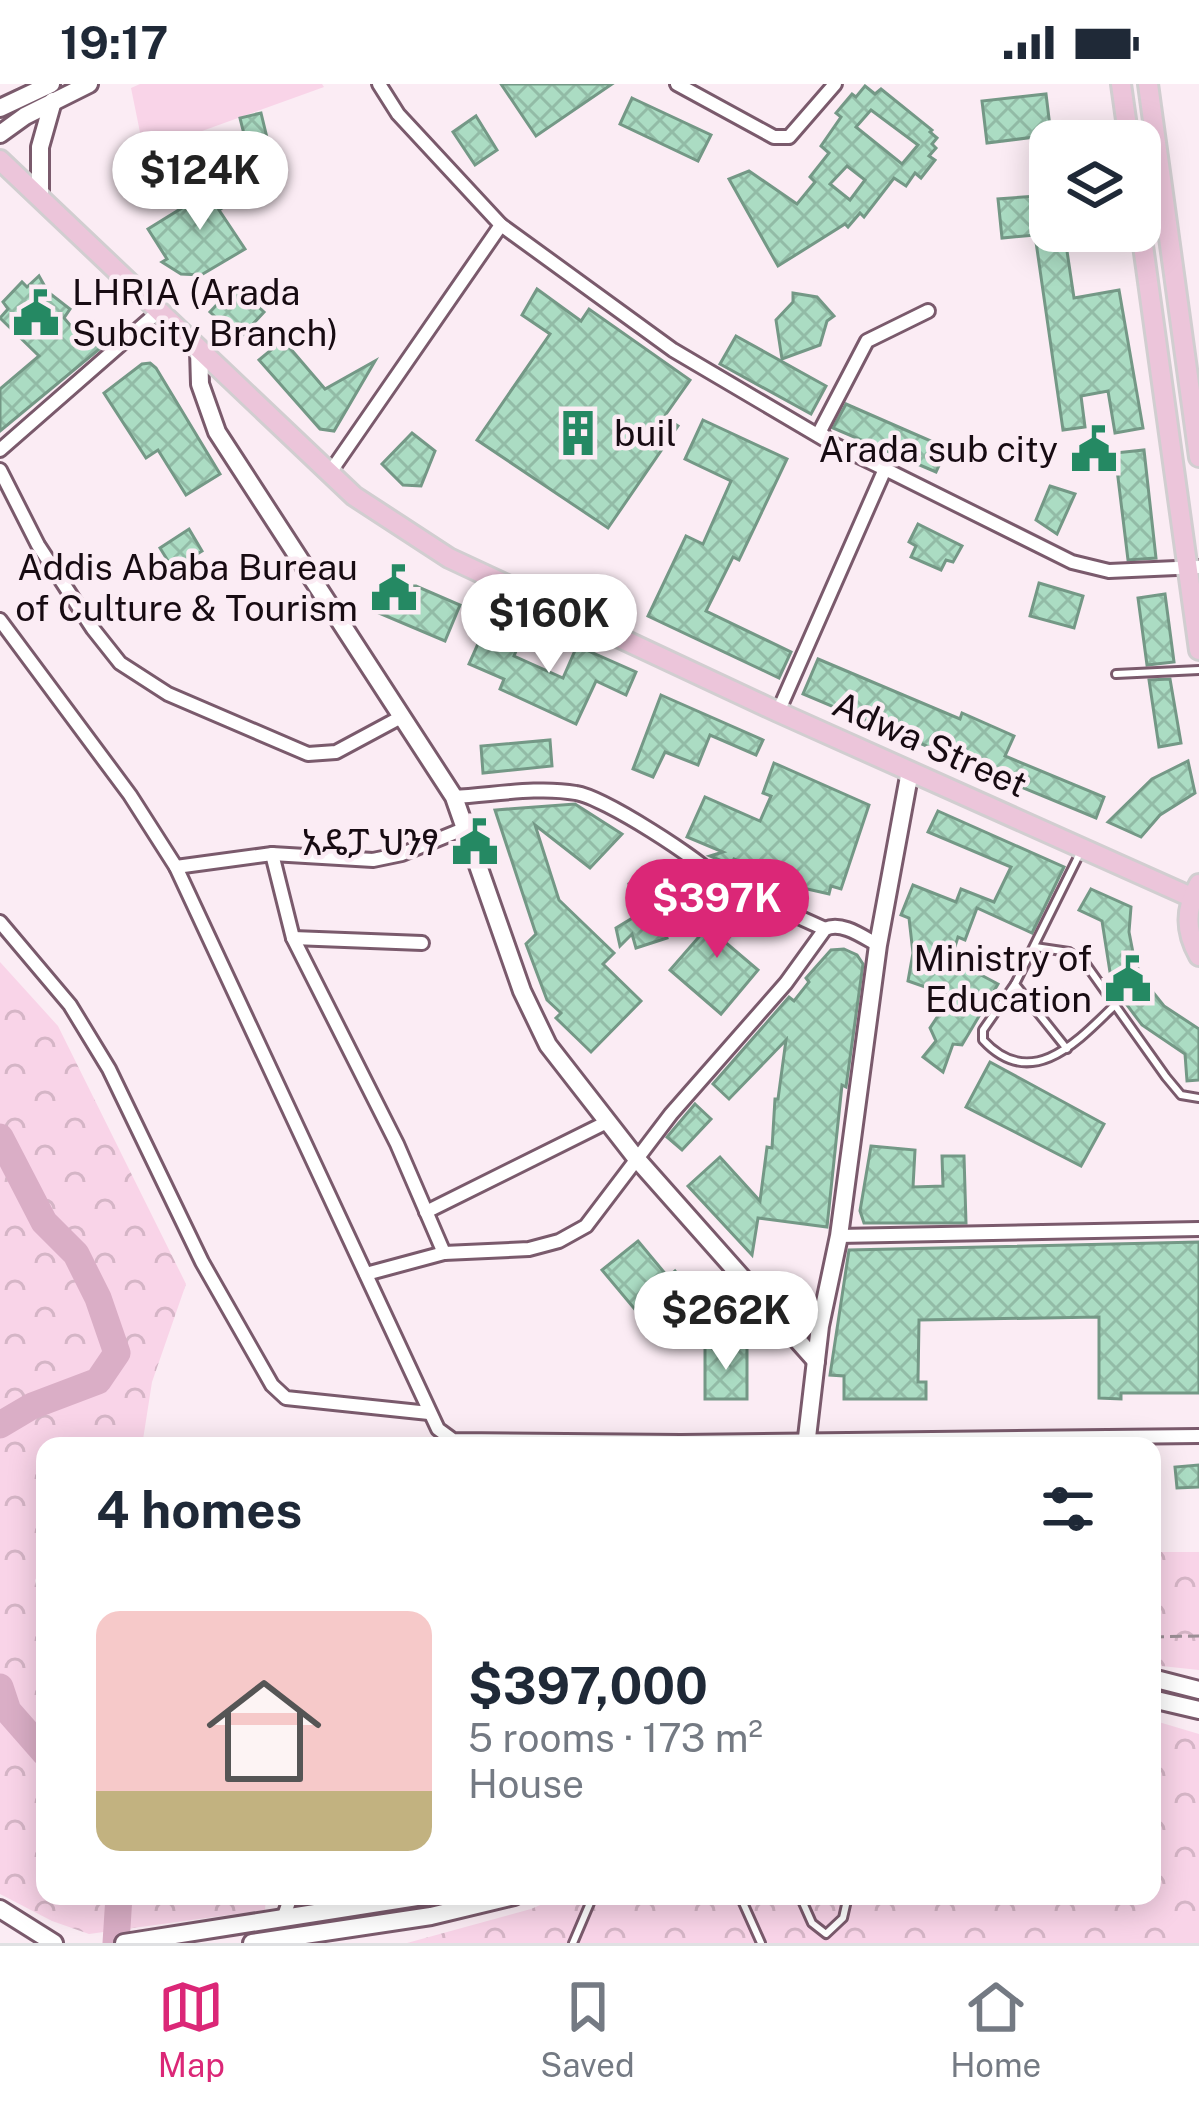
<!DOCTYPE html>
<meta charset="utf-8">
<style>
:root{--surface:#fff;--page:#f2f2f3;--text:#1f2937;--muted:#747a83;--line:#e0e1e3;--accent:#db2777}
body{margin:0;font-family:"Public Sans","Noto Sans Ethiopic",sans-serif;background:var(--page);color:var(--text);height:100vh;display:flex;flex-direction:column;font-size:45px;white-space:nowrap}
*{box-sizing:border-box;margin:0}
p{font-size:39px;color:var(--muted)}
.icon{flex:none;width:66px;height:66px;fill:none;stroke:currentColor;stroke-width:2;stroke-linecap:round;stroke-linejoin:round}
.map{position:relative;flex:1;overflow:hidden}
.details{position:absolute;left:36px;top:1353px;width:1125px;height:468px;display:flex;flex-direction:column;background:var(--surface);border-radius:24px;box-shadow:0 6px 30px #0003}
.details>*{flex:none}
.fabs{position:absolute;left:1029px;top:36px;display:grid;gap:24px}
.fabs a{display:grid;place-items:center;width:132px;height:132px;border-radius:24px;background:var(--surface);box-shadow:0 6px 30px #0003;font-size:60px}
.price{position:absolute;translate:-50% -102px;padding:0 27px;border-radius:42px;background:#fff;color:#222;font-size:39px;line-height:78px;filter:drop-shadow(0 3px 6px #0008)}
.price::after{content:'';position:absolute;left:50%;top:72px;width:36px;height:27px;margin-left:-18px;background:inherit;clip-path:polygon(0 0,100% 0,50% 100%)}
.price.on{background:var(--accent);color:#fff}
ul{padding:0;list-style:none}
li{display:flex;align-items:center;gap:36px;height:300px;padding:0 60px}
li span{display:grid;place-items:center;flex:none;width:336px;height:240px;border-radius:24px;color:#555}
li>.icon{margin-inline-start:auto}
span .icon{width:144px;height:144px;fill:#fffc;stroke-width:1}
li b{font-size:51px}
h2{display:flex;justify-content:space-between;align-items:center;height:144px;padding:0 60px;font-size:51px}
.status{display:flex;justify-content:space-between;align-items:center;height:84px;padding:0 60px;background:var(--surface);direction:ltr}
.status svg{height:33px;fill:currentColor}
.tab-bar{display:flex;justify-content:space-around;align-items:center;height:168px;border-top:3px solid var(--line);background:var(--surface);font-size:33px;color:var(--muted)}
.tab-bar a{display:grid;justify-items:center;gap:6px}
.tab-bar .on{color:var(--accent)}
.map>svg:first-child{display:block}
.park{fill:url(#park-crowns)}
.pitch{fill:#f9d4e8}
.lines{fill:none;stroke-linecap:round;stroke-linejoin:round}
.river{stroke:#daaec6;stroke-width:27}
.building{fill:url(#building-cross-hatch);stroke:#749886;stroke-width:3;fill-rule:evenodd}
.lane-casing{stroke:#7a5a6c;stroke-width:12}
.street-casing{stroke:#7a5a6c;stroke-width:18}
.secondary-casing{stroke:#7a5a6c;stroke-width:22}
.primary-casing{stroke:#d1ced0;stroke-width:24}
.path{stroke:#9c8f96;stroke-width:3;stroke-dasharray:12 6;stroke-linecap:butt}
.lane{stroke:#fff;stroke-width:6}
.street{stroke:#fff;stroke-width:12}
.secondary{stroke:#fff;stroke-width:16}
.primary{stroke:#ecc5da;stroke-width:18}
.labels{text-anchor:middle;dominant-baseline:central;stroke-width:9;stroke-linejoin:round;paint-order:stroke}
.poi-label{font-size:36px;fill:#170b12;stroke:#fbecf4;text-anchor:end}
.street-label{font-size:36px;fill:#170b12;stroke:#fbecf4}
</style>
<div class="status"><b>19:17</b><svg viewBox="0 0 49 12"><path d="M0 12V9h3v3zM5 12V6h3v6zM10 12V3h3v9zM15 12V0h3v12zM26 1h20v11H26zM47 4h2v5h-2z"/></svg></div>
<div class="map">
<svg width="1199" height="1859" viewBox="0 0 1199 1859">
<defs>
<pattern id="park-crowns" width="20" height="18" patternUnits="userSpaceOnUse" patternTransform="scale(3)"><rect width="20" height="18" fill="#f9d4e8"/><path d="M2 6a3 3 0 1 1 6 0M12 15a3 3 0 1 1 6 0" fill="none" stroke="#d5b5c6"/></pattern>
<pattern id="building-cross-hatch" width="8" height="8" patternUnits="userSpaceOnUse" patternTransform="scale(3)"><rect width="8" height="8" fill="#abdcc3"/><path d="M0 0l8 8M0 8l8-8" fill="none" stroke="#92bba6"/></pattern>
</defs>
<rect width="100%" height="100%" fill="#fbecf4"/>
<g class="park">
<path d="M0,878L58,942L186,1200L152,1298L142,1362H45V1480L35,1496L45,1558V1812H266L265,1826L89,1850L52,1837L0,1810Z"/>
<path d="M1152,1468H1199V1586L1152,1581Z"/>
<path d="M1152,1636L1199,1650V1859H407L531,1825L561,1812H1152Z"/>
</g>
<path class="pitch" d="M140,0H322L324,3L144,68L131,4Z"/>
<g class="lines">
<g class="river">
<path d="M0,1053L44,1138L76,1170L98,1214L117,1269L98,1297L32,1322L0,1341"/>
<path d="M0,1603L8,1627L45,1669"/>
<path d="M116,1859L119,1812"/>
</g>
</g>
<g class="building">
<path d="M501,0H612L536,52Z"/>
<path d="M865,2L875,10L881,5L932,46L930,48L937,54L932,60L936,64L929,72L935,76L921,94L915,89L906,102L894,94L864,133L860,129L848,143L845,140L778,182L729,95L749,87L797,120L815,98L810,93L829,69L821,62L841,33L836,29L852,10L856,13ZM871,26L918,61L902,80L856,43ZM847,82L865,96L850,116L830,100Z"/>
<path d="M1046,10L1051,51L987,59L982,17Z"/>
<path d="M632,14L711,51L698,77L620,40Z"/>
<path d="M261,29L278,99L257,102L240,34Z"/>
<path d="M476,32L497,66L475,81L453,48Z"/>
<path d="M232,93L244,110L219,126L245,165L201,191L181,190L162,178L167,175L148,145Z"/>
<path d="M1050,111V147H1064L1074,214L1119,206L1143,344L1115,349L1108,307L1081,312L1085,343L1063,346L1035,151L1002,154L998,115Z"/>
<path d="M39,192L48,208L70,225L64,234L81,254L97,241L109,257L0,347V305L39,272L0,234L8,225L3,218L22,198L27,203Z"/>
<path d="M235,201L264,228L239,255L210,228Z"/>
<path d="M537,205L581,237L589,225L690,296L664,333L678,342L608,444L477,356L550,250L522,231Z"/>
<path d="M793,209L817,213L834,232L827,237L820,261L782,275L776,236L793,218Z"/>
<path d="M736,252L826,302L811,330L720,280Z"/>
<path d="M283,256L325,305L375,277L334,347L320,345L259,276Z"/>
<path d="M150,279L156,284L220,390L186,411L158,366L146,374L104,309L142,280Z"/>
<path d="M846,320L947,364L936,388L833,344Z"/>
<path d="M703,336L787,375L739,476L733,473L706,527L791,568L779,594L648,532L686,452L703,460L731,397L685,375Z"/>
<path d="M412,349L435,367L421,402L403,401L382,380Z"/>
<path d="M1144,366L1156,474L1128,476L1115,369Z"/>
<path d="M1050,402L1075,410L1057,450L1036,436Z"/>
<path d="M918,440L962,462L953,478L946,476L941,486L911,473L916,462L909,458Z"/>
<path d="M189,445L202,467L173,485L160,464Z"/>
<path d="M1039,499L1083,512L1074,544L1030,532Z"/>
<path d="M392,502H416L460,521L445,557L374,527L383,507Z"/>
<path d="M1165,510L1174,578L1147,581L1138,514Z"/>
<path d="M485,544L519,560L514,572L563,594L577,562L636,588L626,611L596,597L576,640L500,605L504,595L469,580Z"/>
<path d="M818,575L960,635L962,629L1014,652L1005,672L1104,713L1096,734L1016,701L1018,697L938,661L936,666L803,610Z"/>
<path d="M1170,595L1181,659L1159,663L1149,596Z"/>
<path d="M661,611L763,656L756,671L710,651L698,681L665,668L653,693L633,685Z"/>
<path d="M550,656L552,682L483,689L481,662Z"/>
<path d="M1188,677L1195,709L1160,731L1141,753L1108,738L1152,695Z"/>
<path d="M774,679L869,721L841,805L831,802L829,810L803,804L734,775L731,781L710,772L723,768L687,753L705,713L760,737L771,712L763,709Z"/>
<path d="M575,720L622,750L590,784L535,741L559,816L614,869L603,880L641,917L591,968L556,934L561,929L547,916L526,860L536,850L495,726Z"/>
<path d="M938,727L1064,783L1032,849L977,824L965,856L958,853L951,875L998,900L962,961L953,960L943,988L923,973L936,957L930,944L951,912L908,897L913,869L909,834L901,831L913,801L956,818L961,805L994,818L1011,783L928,748Z"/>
<path d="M684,781L700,794L705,808L657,824L667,854L636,864L632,850L620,862L616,844L639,830L629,800Z"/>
<path d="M1091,805L1131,823L1129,848L1135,879L1148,902L1164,922L1199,945V996L1187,997L1185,970L1142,941L1124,917L1110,888L1102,837L1079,826Z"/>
<path d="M732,815L749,831L725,858L758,886L721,930L670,886Z"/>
<path d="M844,865L857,871L863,880L846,1003L842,1001L827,1143L758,1134L752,1171L688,1102L720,1073L760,1117L767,1063L772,1064L775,1015H778L786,956L729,1015L713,1000L789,913L794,917L809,898L806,894L831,866Z"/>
<path d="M990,978L1104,1040L1081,1082L966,1023Z"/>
<path d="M695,1020L711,1035L682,1066L667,1053Z"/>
<path d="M871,1062L915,1066L913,1103L943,1102L942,1072H964L966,1139H864L860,1127Z"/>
<path d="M638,1157L668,1193L675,1187L682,1196L676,1201L680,1206L643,1235L602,1186Z"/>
<path d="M1199,1158V1309H1121V1315L1099,1314V1233L919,1236L918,1298H926V1315H844V1292L830,1291L849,1166Z"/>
<rect x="705" y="1263" width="42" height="52"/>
<path d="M1199,1381V1403L1177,1404L1175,1383Z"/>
</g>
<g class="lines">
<defs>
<g id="lane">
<path d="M1116,590L1199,586"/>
<path d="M1035,863L1069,868L1085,879L1166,993L1181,1011L1199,1014"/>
<path d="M1015,900L983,946V956C1031,1008 1077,958 1114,922"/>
<path d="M1067,965L1015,900L1081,767"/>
<path d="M740,1812L761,1859"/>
<path d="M800,1812L812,1839L826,1850L843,1834L848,1812"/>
<path d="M573,1859L593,1812"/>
</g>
<g id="street">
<path d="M677,0L774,53H789L835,0"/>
<path d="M501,141L673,266L829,358"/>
<path d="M0,366L159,227"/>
<path d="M885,385L829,358L820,347L867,257L928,227"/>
<path d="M0,386L38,461L93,545L120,579L168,610L308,670L336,668L403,632"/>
<path d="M329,390L501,141L398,30L379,0"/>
<path d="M0,536L130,711L176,783L438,1345L453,1356L681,1358L1199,1352"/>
<path d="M778,628L885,385L1072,478L1109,487L1199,483"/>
<path d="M454,713C493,711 538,702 576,709C603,713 702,776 719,797L825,845"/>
<path d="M272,770L293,854L397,1060L444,1169"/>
<path d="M176,783L272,770L373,776L402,770L466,744"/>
<path d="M0,838L70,921L109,985L202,1178L272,1301L286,1314L429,1329"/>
<path d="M293,854L422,859"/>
<path d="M426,1128L607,1038"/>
<path d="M839,1152L1199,1145"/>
<path d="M366,1190L444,1169L529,1165L559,1157L586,1142L671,1030L786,899L825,845C842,837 863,853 878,861"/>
<path d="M284,1832L291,1812"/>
</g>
<g id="secondary">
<path d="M0,24L51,0"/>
<path d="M0,50L25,32L89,0"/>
<path d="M40,114V63L53,17"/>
<path d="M199,266L200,300L217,348L454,713L522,907L548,961L636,1074L816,1277"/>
<path d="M806,1362L820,1242L839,1152L878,861L910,687"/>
<path d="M1152,1594L1199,1606"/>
<path d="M1152,1615L1199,1626"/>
<path d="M0,1825L54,1859"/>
<path d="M124,1859L423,1812"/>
<path d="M252,1859L431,1832L514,1812"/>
</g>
<g id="primary">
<path d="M1121,0L1129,57"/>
<path d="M1148,0L1199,373"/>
<path d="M0,76L354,412L449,474L778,628L1191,813"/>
<path d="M1140,140L1199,566"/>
<path d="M1199,800C1185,825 1185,847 1199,872"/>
</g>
</defs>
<use href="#lane" class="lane-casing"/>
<use href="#street" class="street-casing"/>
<use href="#secondary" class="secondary-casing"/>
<use href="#primary" class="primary-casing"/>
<path class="path" d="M1152,1553L1199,1552"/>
<use href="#lane" class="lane"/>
<use href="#street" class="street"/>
<use href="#secondary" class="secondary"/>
<use href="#primary" class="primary"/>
</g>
<defs>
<symbol id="civic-bare" viewBox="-9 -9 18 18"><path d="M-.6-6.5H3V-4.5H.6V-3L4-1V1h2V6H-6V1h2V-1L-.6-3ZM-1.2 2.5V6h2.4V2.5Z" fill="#258963" stroke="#fbecf4" stroke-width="2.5" paint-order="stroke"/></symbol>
<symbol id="building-bare" viewBox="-9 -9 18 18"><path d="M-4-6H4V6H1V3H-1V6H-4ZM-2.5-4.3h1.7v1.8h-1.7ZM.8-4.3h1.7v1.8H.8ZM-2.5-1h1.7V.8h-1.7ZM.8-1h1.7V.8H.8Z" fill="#258963" stroke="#fbecf4" stroke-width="2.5" paint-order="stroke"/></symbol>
</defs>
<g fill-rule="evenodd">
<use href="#civic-bare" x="3" y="196" width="66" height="66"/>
<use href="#building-bare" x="545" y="316" width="66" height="66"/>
<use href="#civic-bare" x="1061" y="332" width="66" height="66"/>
<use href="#civic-bare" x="361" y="471" width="66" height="66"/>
<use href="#civic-bare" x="442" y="725" width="66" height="66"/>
<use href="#civic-bare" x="1095" y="862" width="66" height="66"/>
</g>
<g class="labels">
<g class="poi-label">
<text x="72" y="208" text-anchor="start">LHRIA (Arada<tspan x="72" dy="41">Subcity Branch)</tspan></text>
<text x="614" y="349" text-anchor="start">buil</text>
<text x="1058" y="365">Arada sub city</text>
<text x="358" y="483">Addis Ababa Bureau<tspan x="358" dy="41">of Culture &amp; Tourism</tspan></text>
<text x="439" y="758">አዴፓ ህንፃ</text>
<text x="1092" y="874">Ministry of<tspan x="1092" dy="41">Education</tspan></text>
</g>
<g class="street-label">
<text transform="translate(930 660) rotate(24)">Adwa Street</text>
</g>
</g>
</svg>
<div class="fabs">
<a><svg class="icon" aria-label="layers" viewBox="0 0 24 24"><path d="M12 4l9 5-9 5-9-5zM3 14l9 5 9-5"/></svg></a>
</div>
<b class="price" style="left:200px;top:149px">$124K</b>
<b class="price" style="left:549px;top:592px">$160K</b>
<b class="price on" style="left:717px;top:877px">$397K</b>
<b class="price" style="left:726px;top:1289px">$262K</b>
<section class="details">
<h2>4 homes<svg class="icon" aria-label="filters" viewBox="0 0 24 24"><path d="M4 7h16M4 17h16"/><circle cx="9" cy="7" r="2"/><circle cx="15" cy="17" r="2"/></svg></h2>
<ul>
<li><span style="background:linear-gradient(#f6c9c9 75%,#c2b280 0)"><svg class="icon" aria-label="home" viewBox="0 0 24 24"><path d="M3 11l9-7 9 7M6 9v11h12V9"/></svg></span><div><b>$397,000</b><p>5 rooms · 173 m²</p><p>House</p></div></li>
</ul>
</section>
</div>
<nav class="tab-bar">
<a class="on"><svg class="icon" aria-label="map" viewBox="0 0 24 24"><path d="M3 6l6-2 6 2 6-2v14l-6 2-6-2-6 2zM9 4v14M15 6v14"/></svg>Map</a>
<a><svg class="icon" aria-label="saved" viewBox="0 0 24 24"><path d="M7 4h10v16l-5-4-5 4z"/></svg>Saved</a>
<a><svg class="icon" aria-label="home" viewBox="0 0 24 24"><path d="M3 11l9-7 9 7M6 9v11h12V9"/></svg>Home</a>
</nav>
